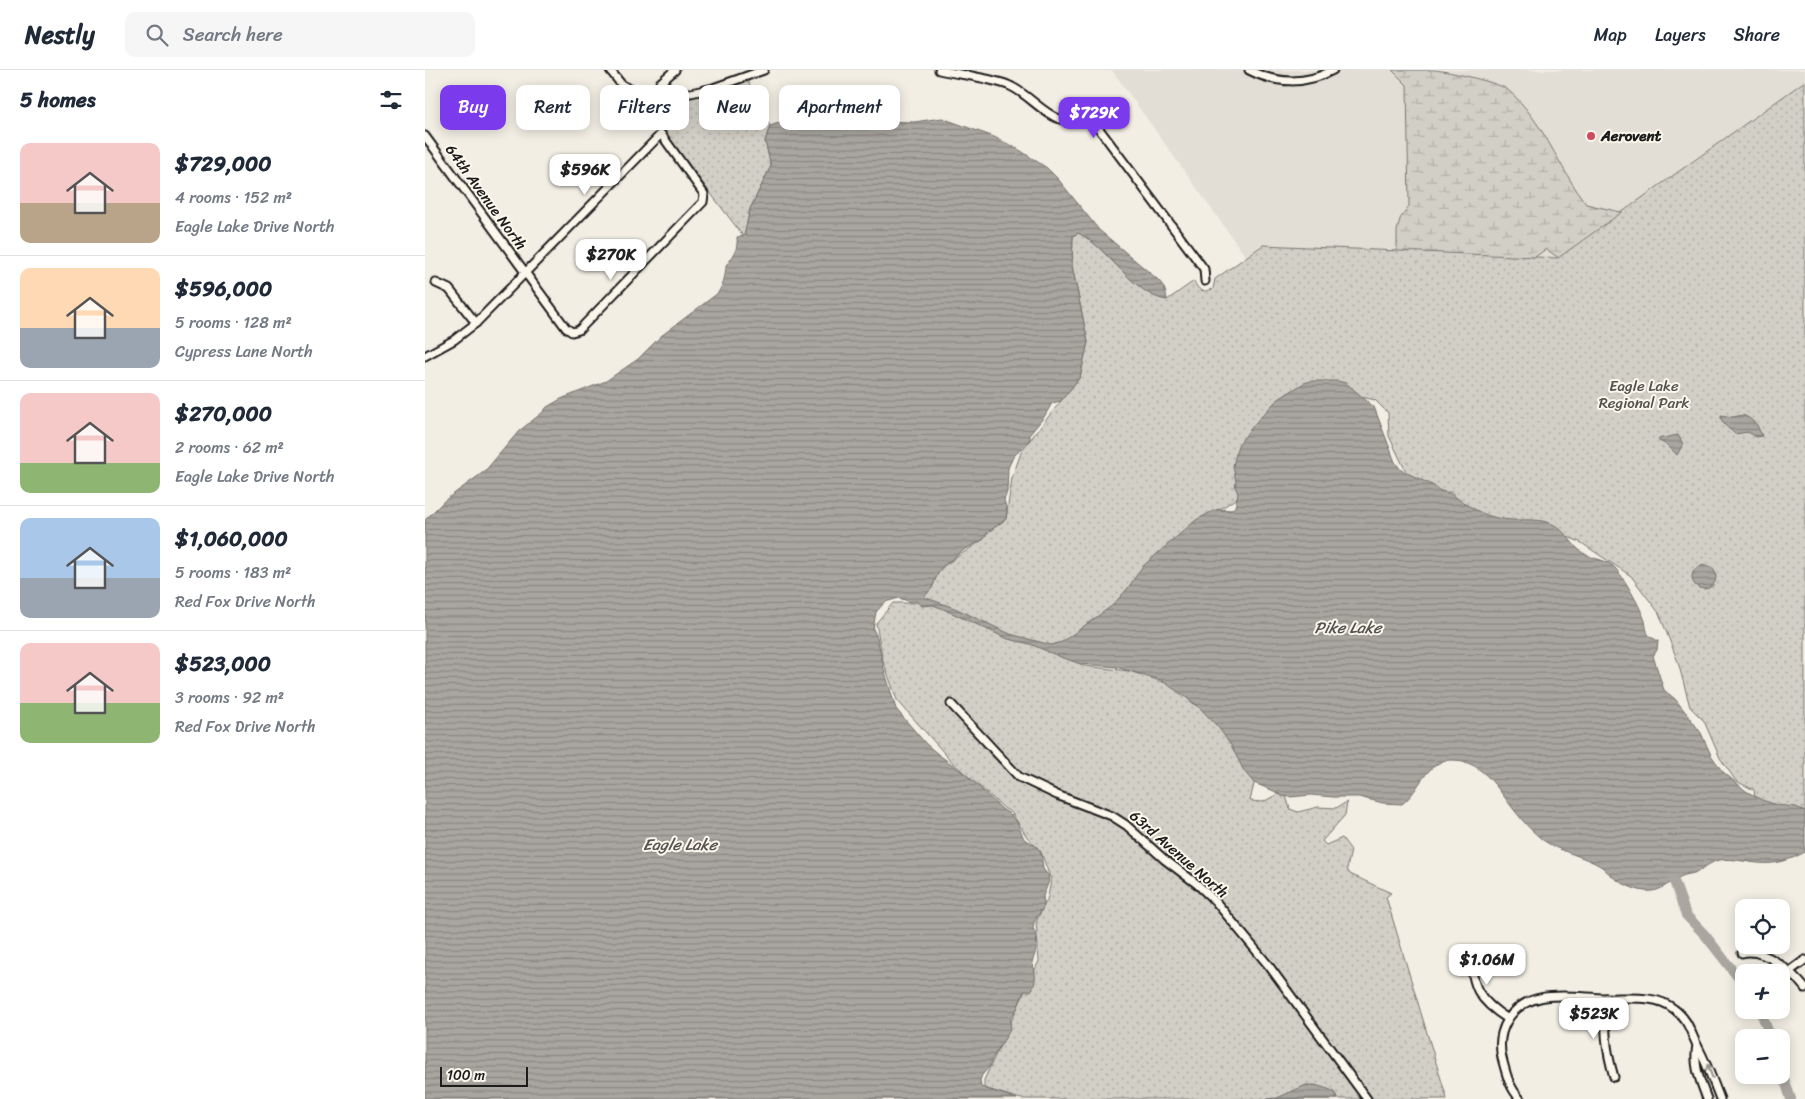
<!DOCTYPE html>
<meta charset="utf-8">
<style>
:root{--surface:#fff;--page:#f6f6f7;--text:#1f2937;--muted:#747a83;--line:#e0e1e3;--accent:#7c3aed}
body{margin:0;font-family:Sriracha,sans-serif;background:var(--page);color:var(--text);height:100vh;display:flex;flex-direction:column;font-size:19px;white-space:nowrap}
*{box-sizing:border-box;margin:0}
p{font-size:16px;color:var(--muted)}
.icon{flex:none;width:28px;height:28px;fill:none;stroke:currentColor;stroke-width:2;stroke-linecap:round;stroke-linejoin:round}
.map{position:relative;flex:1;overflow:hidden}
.sheet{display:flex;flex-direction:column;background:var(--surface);width:425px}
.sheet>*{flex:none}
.top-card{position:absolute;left:15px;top:15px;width:475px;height:45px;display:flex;gap:10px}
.tools{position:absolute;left:1310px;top:829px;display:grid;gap:10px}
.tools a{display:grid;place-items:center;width:55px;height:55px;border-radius:10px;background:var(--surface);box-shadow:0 2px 12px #0003;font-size:25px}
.scale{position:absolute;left:15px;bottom:12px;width:88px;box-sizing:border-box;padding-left:5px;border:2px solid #1c1c1c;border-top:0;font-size:14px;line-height:18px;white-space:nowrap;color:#1c1c1c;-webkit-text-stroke:4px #fbf7ec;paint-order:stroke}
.price{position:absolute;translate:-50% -42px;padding:0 11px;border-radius:10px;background:#fff;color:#222;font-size:16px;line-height:32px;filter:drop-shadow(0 1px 2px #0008)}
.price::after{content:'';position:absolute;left:50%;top:30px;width:15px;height:11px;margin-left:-8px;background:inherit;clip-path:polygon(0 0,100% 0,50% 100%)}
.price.on{background:var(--accent);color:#fff}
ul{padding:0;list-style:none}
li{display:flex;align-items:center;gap:15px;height:125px;padding:0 20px}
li+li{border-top:1px solid var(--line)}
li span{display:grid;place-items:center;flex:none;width:140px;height:100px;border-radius:10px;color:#555}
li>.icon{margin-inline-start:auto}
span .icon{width:60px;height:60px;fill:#fffc;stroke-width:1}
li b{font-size:21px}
h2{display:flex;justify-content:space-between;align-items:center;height:60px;padding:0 20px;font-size:21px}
.chip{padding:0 18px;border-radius:10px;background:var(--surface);box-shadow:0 2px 12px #0003;font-size:18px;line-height:45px}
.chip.on{background:var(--accent);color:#fff}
header{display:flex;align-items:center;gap:30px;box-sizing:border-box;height:70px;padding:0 25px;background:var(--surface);border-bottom:1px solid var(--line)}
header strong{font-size:24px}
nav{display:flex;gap:28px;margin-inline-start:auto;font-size:18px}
.search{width:350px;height:45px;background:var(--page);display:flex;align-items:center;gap:12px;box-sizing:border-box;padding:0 18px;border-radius:10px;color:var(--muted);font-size:19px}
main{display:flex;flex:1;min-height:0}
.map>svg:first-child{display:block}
.built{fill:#e2ded5}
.wetland{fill:url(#wetland-marsh);stroke:#777671}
.park{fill:url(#park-dots);stroke:#777671}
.water{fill:url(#water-rules);stroke:#716f6b}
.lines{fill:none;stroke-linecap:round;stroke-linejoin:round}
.river{stroke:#a9a6a0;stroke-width:10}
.minor-casing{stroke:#1c1c1c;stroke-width:11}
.minor{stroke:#fbf7ec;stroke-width:7}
.oneway{stroke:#97948e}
.poi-dot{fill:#d1495b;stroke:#fbf7ec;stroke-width:2}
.labels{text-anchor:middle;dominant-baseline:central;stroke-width:4;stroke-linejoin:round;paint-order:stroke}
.poi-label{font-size:15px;font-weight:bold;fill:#1c1c1c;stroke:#fbf7ec;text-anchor:start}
.street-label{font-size:15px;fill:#1c1c1c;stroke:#fbf7ec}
.park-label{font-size:15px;fill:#53524f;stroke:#fbf7ec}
.water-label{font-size:16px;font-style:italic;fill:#545351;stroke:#fbf7ec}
</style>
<header>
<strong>Nestly</strong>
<div class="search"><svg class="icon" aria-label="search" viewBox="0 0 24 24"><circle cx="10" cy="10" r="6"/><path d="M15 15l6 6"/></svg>Search here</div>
<nav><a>Map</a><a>Layers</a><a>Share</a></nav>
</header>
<main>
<section class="sheet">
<h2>5 homes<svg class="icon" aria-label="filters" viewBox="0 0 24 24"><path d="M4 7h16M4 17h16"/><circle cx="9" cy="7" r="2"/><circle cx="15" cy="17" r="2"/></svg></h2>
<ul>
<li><span style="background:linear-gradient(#f6c9c9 60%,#b9a48a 0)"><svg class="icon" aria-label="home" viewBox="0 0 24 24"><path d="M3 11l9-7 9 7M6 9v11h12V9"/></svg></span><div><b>$729,000</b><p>4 rooms · 152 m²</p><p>Eagle Lake Drive North</p></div></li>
<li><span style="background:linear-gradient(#ffd9b3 60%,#9aa5b1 0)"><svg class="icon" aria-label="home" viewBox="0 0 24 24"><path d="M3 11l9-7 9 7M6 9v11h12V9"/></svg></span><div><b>$596,000</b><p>5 rooms · 128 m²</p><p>Cypress Lane North</p></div></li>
<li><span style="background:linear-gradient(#f6c9c9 70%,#8fb573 0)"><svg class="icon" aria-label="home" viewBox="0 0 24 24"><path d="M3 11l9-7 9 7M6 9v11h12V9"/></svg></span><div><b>$270,000</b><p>2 rooms · 62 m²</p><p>Eagle Lake Drive North</p></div></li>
<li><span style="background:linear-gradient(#a9c7e8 60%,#9aa5b1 0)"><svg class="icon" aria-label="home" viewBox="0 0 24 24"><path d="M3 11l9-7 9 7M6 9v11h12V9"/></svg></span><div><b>$1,060,000</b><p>5 rooms · 183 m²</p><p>Red Fox Drive North</p></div></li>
<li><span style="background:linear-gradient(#f6c9c9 60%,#8fb573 0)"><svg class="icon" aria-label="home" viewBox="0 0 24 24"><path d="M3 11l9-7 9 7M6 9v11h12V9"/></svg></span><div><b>$523,000</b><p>3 rooms · 92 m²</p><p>Red Fox Drive North</p></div></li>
</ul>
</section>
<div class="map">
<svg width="1380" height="1029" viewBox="0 0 1380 1029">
<defs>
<pattern id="wetland-marsh" width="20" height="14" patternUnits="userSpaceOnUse" patternTransform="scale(1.25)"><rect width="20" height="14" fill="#d2cfc6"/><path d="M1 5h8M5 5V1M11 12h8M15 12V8" fill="none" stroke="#b4b1aa"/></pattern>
<pattern id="park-dots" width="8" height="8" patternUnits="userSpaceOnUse" patternTransform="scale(1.25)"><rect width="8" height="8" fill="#d2cfc6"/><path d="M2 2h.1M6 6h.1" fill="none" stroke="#b4b1aa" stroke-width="1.8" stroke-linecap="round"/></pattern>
<pattern id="water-rules" width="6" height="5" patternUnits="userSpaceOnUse" patternTransform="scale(1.25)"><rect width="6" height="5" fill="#a9a6a0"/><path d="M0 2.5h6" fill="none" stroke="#898682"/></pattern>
</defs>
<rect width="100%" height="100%" fill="#f2eee4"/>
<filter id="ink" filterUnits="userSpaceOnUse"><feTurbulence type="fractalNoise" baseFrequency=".02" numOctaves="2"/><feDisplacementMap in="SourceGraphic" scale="10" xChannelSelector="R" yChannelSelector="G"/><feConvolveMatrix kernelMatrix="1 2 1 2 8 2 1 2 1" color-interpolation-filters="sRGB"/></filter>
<g filter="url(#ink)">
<path class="built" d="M687,0H1380V11L1133,188L838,175L821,187Z"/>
<path class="wetland" d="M967,0C981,0 996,0 1010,0C1022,1 1076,13 1083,20C1118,50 1134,98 1161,134L1204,144L1152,201L1121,179L1075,212L972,195V161L975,149L984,136L982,15Z"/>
<g class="park">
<path d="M323,11L345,56L340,71L346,96L325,139L319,167L215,31L282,25Z"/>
<path d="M1380,11V751L1331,735L1329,720L1311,711L1295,688L1279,651L1265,637L1253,592L1234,543L1206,506L1155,472L1138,465L1061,452L1047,438L1033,435L1027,422L1006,423L987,414L964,366L963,343L950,330L915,322L816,419L812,428L774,453L649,591L660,596L704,601L750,616L766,632L800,654L833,697L825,731L838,732L855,723L861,726L865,739L873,742L893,737L911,738L922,732L920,745L897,771L901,775L917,768L926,780L922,799L925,804L966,823L961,827L1022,1029H596L559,1018V1010L614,891L611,852L623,827L626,810L616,782L602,767L586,742L580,739L528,693L472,630L458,591L451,553L468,533H490L507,518L512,505L517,497L559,469L562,463L581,449L587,408L597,380L655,307L663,272L647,196L648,166L653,163L664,168L693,197L742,230L769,211C773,221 778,223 788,219L790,209L838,175L1133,188Z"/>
</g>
<g class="water">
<path d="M398,41L458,51L489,52L517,48L569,67L593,79L622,98L633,109L674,160L731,208C738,214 741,220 742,230C709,226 683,177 653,163L648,166L647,196L663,272L655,307L636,331L627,333L619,347L605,364V369L588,387L583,398L582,422L579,430L582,441L581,449L562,463L559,469L539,480L517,497L512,505L507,518L499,527L532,539L585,564L626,575L637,572L688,535L703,518L717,497L771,450L788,441L794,439L806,440L810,437L813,423L810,417L811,412L808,396L813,375L832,351L852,330L879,313L886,311H912L921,313L949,337L970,392L976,400L1009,416C1015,423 1023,421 1029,426C1049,440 1063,449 1088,450C1100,450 1110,449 1122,452C1137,456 1143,469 1153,479C1165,490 1177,488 1187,495C1197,503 1216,538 1220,551C1221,556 1221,561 1224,566L1233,571L1232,580L1228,586L1239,620L1250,629L1262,644L1276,663L1286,685L1297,701L1321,721L1337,730L1352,735L1371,737L1380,741V782C1365,790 1351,795 1333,793C1320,792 1308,788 1295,790C1287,791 1279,798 1272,802C1267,804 1262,804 1257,806C1247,810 1238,820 1227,821C1215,823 1197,814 1188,807C1184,804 1181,800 1177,797C1160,786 1134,782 1118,770C1109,763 1101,755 1094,746C1076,725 1059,689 1026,690C1000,691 995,721 977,734L958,733L934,727H908L886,725L865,727L857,726L849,721L829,713L819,701L806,675L793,657L772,635L736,610L691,597L656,594L638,588L605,574L583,569L516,538L508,535L497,536L491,531L486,532L474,528L460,532L451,542L448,559L452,567L459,599L471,639L501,674L514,685L539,703L578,740L585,744L592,752L599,769L611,776L616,782L618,799L623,805L624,811L618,826L619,836L609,852L608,858C614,870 612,880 607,892C611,902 612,912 606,921H599L592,939L586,947L585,960L567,989L564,997L557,1005L555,1010L556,1017L592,1029H0V450L19,431L60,401L94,361L117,343L122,337L136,329L181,311L213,289L236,266L293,223C298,215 301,205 301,195C309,187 313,179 312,167L319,166L325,139L346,96L340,71L345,56L365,49L381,47L388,43Z"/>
<path d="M1296,345L1308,347L1318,345L1324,348L1332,355L1337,366L1331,367L1323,362L1310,364C1304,358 1295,354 1296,345Z"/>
<path d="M1253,365L1258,374L1252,385L1242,375L1234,371L1233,369Z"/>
<circle cx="1279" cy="507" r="12"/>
<path d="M881,1015H890L909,1021L913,1029H843L852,1028Z"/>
</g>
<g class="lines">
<g class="river">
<path d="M1249,811L1261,845L1280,865L1319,915"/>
<path d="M1335,940L1346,968"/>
<path d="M1356,999L1366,1029"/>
</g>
<defs>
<g id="minor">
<path d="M185,0L196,14L210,22L266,23L288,18L339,0"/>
<path d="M514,0C536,5 561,7 583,15C611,26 630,66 663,44L779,199L780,211"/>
<path d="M824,0C851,14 881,15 908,0"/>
<path d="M233,22L235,13L250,0"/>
<path d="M0,66L141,258L147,262L154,260L278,132L279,124L236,64L51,253L29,270L0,286"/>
<path d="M11,213L24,219L51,253"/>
<path d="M526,634L594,707L632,725L687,746L701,755L739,789L772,814L791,832L844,896L942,1029"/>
<path d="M1045,882C1047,917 1053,930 1083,949"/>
<path d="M1317,883C1339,877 1367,902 1380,918"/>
<path d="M1365,901L1380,890"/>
<path d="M1181,928C1180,960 1180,977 1189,1007"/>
<path d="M1272,975C1268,996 1275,1010 1282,1029"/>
<path d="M1095,1029C1084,1017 1081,1003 1077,988C1074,975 1075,963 1082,951C1101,917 1146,927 1179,928C1201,929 1231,924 1249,939C1264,950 1265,962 1273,977C1282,994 1288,1011 1295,1029"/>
</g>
</defs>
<use href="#minor" class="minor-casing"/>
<use href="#minor" class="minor"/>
</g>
<defs><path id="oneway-shaft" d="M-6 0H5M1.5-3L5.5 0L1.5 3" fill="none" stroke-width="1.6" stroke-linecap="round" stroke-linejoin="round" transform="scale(1.25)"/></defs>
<use class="oneway" href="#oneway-shaft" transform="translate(1285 1001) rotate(-110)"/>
</g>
<circle class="poi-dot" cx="1166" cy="66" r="5"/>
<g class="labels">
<g class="poi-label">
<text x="1176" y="66">Aerovent</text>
</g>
<g class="street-label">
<text transform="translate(61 127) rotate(54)">64th Avenue North</text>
<text transform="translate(754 784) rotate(41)">63rd Avenue North</text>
</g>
<g class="park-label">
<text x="1219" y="316">Eagle Lake<tspan x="1219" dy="17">Regional Park</tspan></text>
</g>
<g class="water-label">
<text x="923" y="557">Pike Lake</text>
<text x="255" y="774">Eagle Lake</text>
</g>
</g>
</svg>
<div class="tools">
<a><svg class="icon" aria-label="locate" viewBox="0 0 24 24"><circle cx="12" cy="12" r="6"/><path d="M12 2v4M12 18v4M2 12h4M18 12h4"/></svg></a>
<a>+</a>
<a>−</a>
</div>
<div class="scale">100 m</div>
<b class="price on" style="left:669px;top:69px">$729K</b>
<b class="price" style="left:160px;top:126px">$596K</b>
<b class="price" style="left:186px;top:211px">$270K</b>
<b class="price" style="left:1062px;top:916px">$1.06M</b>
<b class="price" style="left:1169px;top:970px">$523K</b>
<div class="top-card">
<a class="chip on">Buy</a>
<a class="chip">Rent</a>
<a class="chip">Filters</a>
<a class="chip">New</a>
<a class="chip">Apartment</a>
</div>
</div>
</main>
